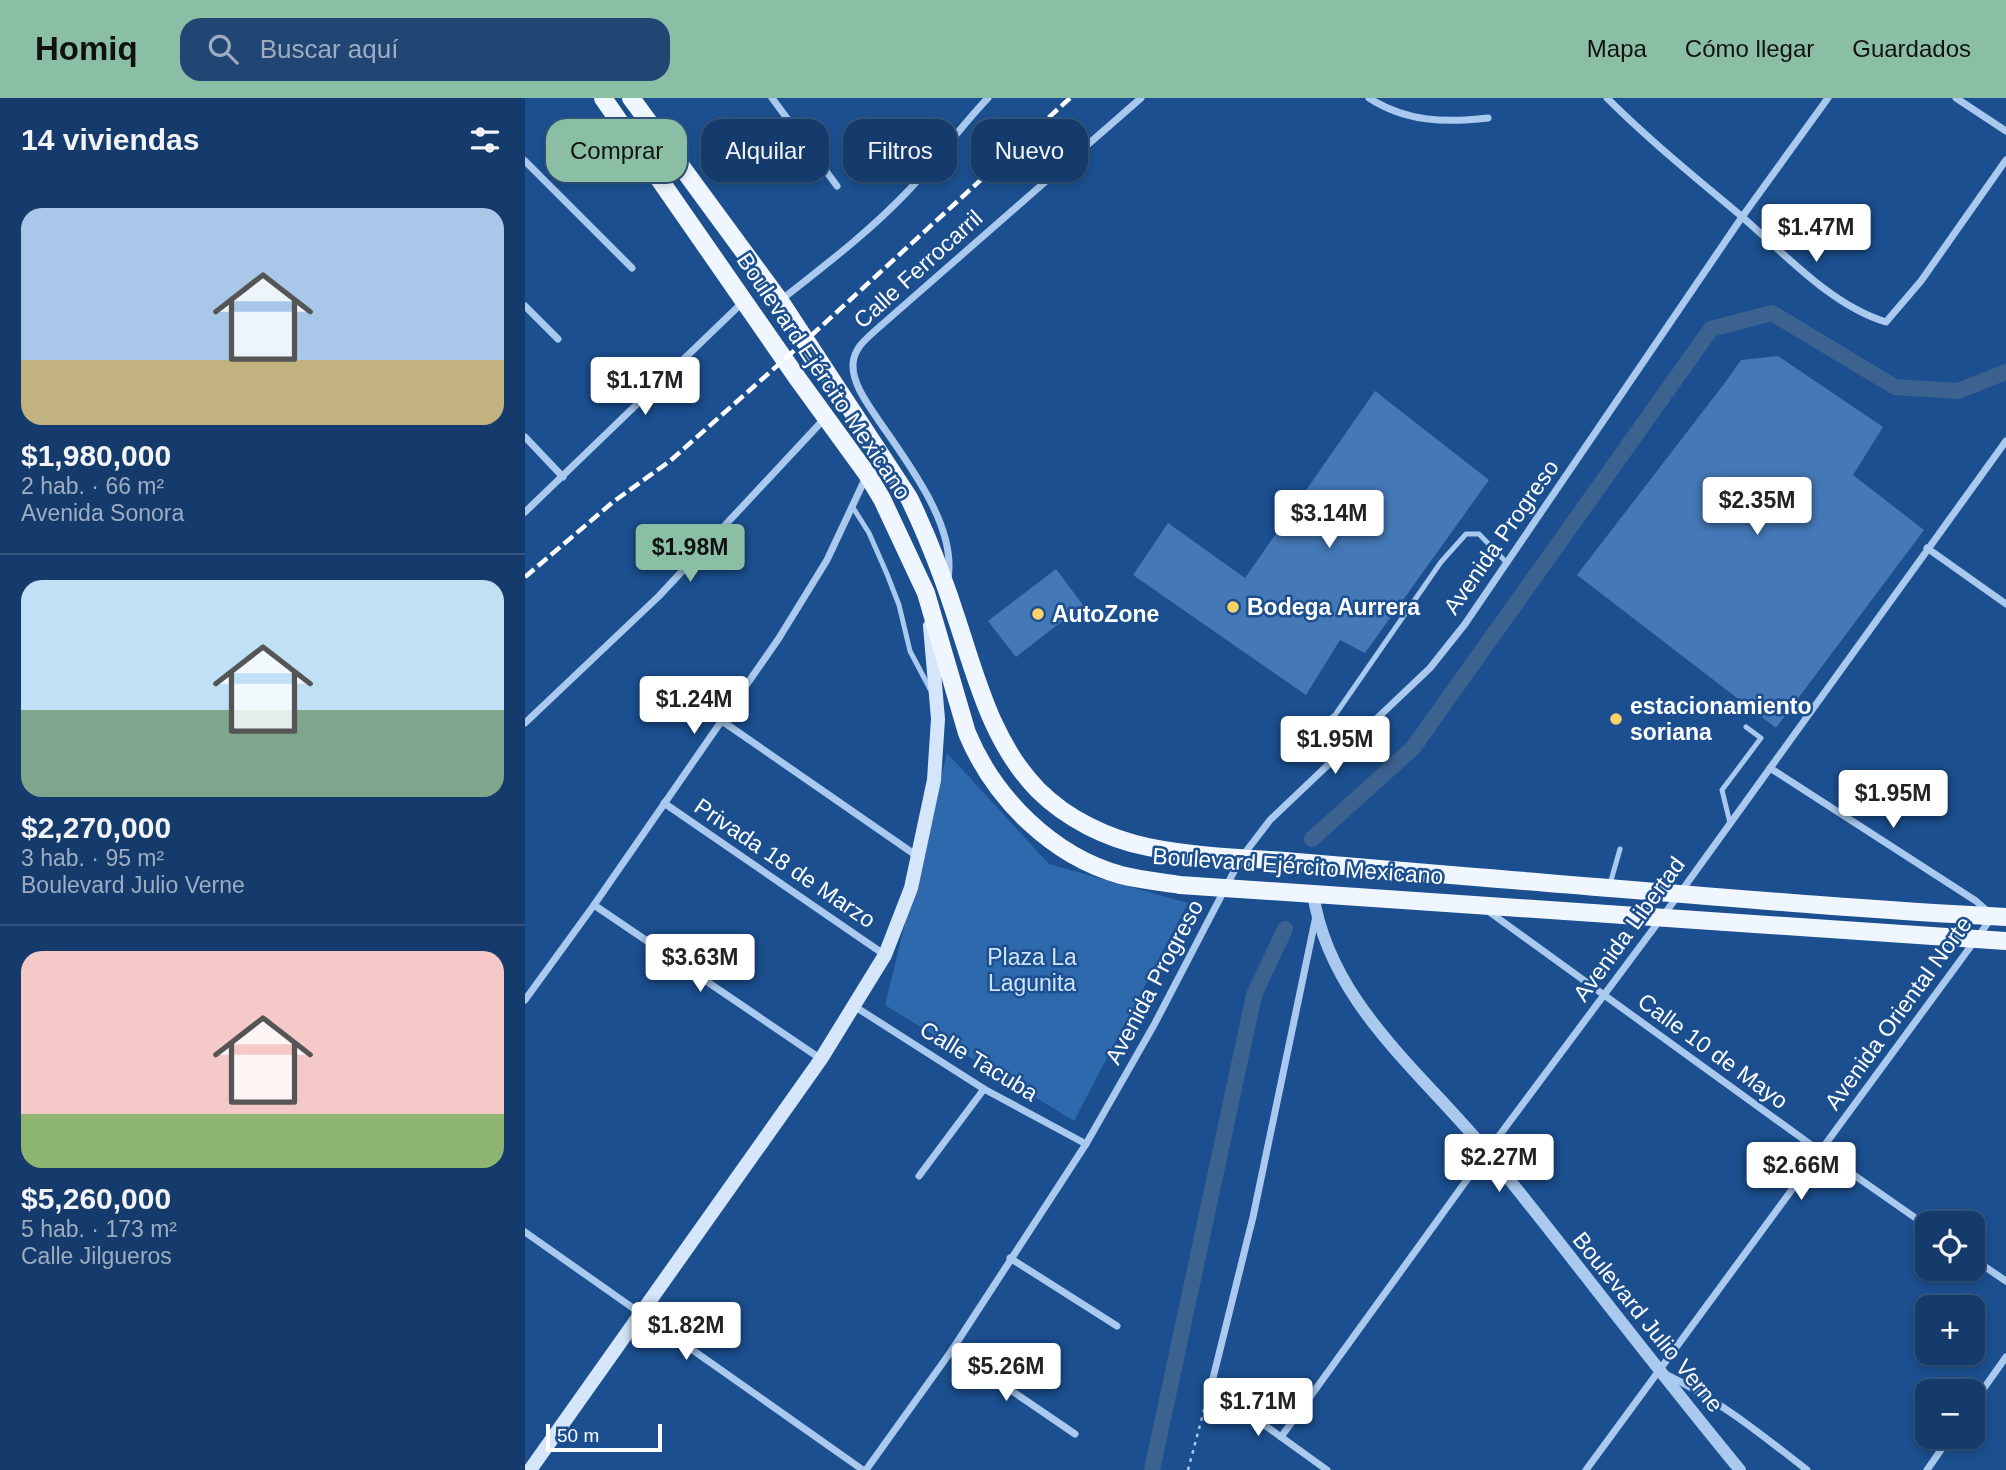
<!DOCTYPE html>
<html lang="es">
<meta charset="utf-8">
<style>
:root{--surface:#143b6b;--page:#214673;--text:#f1f3f6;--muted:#9dadc1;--line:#33557e;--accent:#8abfa5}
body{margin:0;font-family:Arial,sans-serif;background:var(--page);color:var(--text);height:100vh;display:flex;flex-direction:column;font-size:26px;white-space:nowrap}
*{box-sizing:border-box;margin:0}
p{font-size:23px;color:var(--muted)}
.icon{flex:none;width:38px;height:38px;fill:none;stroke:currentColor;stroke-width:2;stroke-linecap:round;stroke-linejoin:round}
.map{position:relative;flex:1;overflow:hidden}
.panel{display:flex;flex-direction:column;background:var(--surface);width:525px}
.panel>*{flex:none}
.guide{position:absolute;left:21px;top:21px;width:665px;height:63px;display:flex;gap:14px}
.tools{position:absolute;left:1390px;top:1113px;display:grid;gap:14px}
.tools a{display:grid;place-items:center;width:70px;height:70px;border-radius:14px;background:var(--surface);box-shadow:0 4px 10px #0003,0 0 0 2px var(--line);font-size:35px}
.scale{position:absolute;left:21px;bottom:18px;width:116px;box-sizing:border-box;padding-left:7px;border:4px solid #fff;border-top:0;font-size:19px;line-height:24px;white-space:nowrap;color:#fff;-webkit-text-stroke:5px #1b4f8f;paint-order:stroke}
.price{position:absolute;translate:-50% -60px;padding:0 16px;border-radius:7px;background:#fff;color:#222;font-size:23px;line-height:46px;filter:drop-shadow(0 2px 4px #0008)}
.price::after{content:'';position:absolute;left:50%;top:42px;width:21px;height:16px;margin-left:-10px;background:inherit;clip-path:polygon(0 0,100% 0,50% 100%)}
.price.selected{background:var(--accent);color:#111}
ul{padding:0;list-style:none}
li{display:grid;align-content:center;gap:14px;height:371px;padding:0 21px}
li+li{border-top:2px solid var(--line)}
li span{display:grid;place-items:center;height:217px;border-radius:21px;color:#555}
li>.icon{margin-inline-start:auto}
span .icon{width:126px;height:126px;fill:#fffc;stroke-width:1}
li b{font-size:30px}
h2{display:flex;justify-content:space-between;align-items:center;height:84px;padding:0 21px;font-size:30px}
.pill{padding:0 24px;border-radius:21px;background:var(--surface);box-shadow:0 4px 10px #0003,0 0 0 2px var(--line);font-size:24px;line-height:63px}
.pill.selected{background:var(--accent);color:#111}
header{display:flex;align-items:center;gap:42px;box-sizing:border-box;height:98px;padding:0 35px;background:var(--accent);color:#111}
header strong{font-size:33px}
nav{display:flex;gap:38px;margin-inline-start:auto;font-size:24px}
.search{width:490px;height:63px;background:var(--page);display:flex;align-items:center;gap:18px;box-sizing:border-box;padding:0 24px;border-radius:21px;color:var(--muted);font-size:26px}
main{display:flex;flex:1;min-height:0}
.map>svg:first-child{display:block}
.green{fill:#2e69ad}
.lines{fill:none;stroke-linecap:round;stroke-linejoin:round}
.canal{stroke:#3c6290;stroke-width:16}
.building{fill:#4478b7}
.path{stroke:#a9c9ee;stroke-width:2.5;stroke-dasharray:3.5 5;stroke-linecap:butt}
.service{stroke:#a9c9ee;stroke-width:5}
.minor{stroke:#a9c9ee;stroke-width:7}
.tertiary{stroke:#a9c9ee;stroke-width:12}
.secondary{stroke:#d6e6fa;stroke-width:14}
.primary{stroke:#f0f6ff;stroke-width:18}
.rail{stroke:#fff;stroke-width:4.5;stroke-dasharray:12 5;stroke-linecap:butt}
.poi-dot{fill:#ffd166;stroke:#1b4f8f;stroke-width:2.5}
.labels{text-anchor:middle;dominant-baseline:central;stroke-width:5;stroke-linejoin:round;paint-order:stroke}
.street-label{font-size:23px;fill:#fff;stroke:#1b4f8f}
.poi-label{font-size:23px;font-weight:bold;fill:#fff;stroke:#1b4f8f;text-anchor:start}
.park-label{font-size:23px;fill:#cfe3fa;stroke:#1b4f8f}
</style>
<header>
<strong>Homiq</strong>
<div class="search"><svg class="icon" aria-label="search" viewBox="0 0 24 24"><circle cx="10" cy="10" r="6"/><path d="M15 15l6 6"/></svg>Buscar aquí</div>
<nav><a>Mapa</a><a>Cómo llegar</a><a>Guardados</a></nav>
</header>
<main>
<section class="panel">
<h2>14 viviendas<svg class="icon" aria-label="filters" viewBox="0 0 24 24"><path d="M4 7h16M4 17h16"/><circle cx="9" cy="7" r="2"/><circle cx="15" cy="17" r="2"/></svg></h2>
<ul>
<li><span style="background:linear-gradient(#a9c7e8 70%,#c2b280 0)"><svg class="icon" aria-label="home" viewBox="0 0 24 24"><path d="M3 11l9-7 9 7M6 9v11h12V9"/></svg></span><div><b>$1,980,000</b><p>2 hab. · 66 m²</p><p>Avenida Sonora</p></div></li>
<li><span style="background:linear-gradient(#bfe0f5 60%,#7fa58c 0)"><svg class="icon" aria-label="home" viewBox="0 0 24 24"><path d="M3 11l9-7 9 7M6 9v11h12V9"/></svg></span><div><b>$2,270,000</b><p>3 hab. · 95 m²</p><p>Boulevard Julio Verne</p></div></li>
<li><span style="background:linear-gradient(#f6c9c9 75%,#8fb573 0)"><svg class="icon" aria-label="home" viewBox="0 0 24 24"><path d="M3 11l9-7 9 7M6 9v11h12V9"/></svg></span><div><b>$5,260,000</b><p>5 hab. · 173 m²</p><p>Calle Jilgueros</p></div></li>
</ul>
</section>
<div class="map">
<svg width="1481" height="1372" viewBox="0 0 1481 1372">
<rect width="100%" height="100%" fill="#1b4f8f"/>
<path class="green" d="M422,655L524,766L663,805L549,1023L360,907Z"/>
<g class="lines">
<g class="canal">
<path d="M787,741L888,650L1186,231L1247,215L1370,289L1433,293L1481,274"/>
<path d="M627,1372L729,897L760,831"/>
</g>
</g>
<g class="building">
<path d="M1253,258L1358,329L1328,377L1399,432L1251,630L1052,477L1202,282L1216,262Z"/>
<path d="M850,293L964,382L840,555L815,542L781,597L608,477L643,425L720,480Z"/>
<path d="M531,471L558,507L491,559L463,523Z"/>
</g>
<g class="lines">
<path class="path" d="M663,1372L683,1297"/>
<g class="service">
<path d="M327,408L344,435L362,476L374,507L385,553L405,591"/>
<path d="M779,630L797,627L810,617L916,464L941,436H954L982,465"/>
<path d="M1205,725L1197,692L1236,640L1221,629"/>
<path d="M1085,786L1095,751"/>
</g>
<g class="minor">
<path d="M247,0L312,88"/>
<path d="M844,0C881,24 921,25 963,20"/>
<path d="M1082,0C1124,42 1170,79 1215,117C1258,154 1305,207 1361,224L1396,183L1481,62"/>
<path d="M1431,0L1481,33"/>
<path d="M0,63L107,170"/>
<path d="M256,202C299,168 344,134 382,94C411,64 434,30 463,0"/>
<path d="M0,208L33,241"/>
<path d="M0,339L38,379"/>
<path d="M0,414L219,203"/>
<path d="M1402,450L1481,506"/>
<path d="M423,480C432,427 381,363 352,320C342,305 327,285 328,266C329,250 341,241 352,231L616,0"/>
<path d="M197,623L392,758"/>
<path d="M0,625L134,498L301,319"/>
<path d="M139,705L360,857"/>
<path d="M69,807L296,961"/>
<path d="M963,813L1296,1054L1402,1128"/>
<path d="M791,818L728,1119L687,1284L713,1308L802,1372"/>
<path d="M0,902L69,807L254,540L302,462L341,379"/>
<path d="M329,908L459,991L561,1046"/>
<path d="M394,1078L459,991"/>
<path d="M0,1134L338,1372"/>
<path d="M485,1160L592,1228"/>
<path d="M1447,1160L1481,1183"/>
<path d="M427,1252L550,1336"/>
<path d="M1140,1276C1193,1301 1237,1337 1282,1372"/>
<path d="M1447,1307L1481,1259"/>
<path d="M756,1339L962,1054L1155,795L1481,343"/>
<path d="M341,1372L427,1252L561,1046L629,927L716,760L745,722L905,570L940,526L1217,119L1303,0"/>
<path d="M1061,1372L1468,818L1451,803L1245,670"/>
<path d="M1402,1372L1425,1339"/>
</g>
<path class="tertiary" d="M788,795C804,905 897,974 963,1055C1048,1160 1129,1268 1215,1372"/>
<path class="secondary" d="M5,1372L296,961L360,857L386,790L409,682L413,621L405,528"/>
<g class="primary">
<path d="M78,0L273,281L342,376L357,401L401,495L442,635C469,700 527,758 596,777C616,782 636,784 655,787L1481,843"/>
<path d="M106,0L255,203L384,400C404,441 420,484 434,528C453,586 469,647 513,692C542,721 583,741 623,749C667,758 715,760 760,763C823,768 887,774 950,779C1127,793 1304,810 1481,819"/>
</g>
<path class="rail" d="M0,479L88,404L145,363L289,235L545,0"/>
</g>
<g class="poi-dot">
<circle cx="708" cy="509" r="7"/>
<circle cx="513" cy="516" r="7"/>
<circle cx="1091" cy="621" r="7"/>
</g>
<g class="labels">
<g class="street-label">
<text transform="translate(393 171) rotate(-42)">Calle Ferrocarril</text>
<text transform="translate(299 278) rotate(56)">Boulevard Ejército Mexicano</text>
<text transform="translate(976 439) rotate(-55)">Avenida Progreso</text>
<text transform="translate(260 765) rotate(34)">Privada 18 de Marzo</text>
<text transform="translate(773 768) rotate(4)">Boulevard Ejército Mexicano</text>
<text transform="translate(1104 831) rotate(-54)">Avenida Libertad</text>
<text transform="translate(629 884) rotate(-62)">Avenida Progreso</text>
<text transform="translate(1373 915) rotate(-54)">Avenida Oriental Norte</text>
<text transform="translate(1188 953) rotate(36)">Calle 10 de Mayo</text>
<text transform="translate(454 963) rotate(31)">Calle Tacuba</text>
<text transform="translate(1123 1224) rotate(51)">Boulevard Julio Verne</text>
</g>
<g class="poi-label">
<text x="722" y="509">Bodega Aurrera</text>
<text x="527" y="516">AutoZone</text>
<text x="1105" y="608">estacionamiento<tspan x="1105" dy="26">soriana</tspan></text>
</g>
<g class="park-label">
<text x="507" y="859">Plaza La<tspan x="507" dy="26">Lagunita</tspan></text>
</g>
</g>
</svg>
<div class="tools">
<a><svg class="icon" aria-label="locate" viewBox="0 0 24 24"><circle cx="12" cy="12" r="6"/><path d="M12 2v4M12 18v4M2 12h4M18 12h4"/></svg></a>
<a>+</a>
<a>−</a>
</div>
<div class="scale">50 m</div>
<b class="price" style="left:1291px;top:166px">$1.47M</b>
<b class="price" style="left:120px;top:319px">$1.17M</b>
<b class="price" style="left:1232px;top:439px">$2.35M</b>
<b class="price" style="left:804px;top:452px">$3.14M</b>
<b class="price selected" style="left:165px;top:486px">$1.98M</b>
<b class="price" style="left:169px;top:638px">$1.24M</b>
<b class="price" style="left:810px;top:678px">$1.95M</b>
<b class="price" style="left:1368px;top:732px">$1.95M</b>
<b class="price" style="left:175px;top:896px">$3.63M</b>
<b class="price" style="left:974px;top:1096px">$2.27M</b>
<b class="price" style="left:1276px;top:1104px">$2.66M</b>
<b class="price" style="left:161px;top:1264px">$1.82M</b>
<b class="price" style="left:481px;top:1305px">$5.26M</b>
<b class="price" style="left:733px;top:1340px">$1.71M</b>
<div class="guide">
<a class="pill selected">Comprar</a>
<a class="pill">Alquilar</a>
<a class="pill">Filtros</a>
<a class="pill">Nuevo</a>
</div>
</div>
</main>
